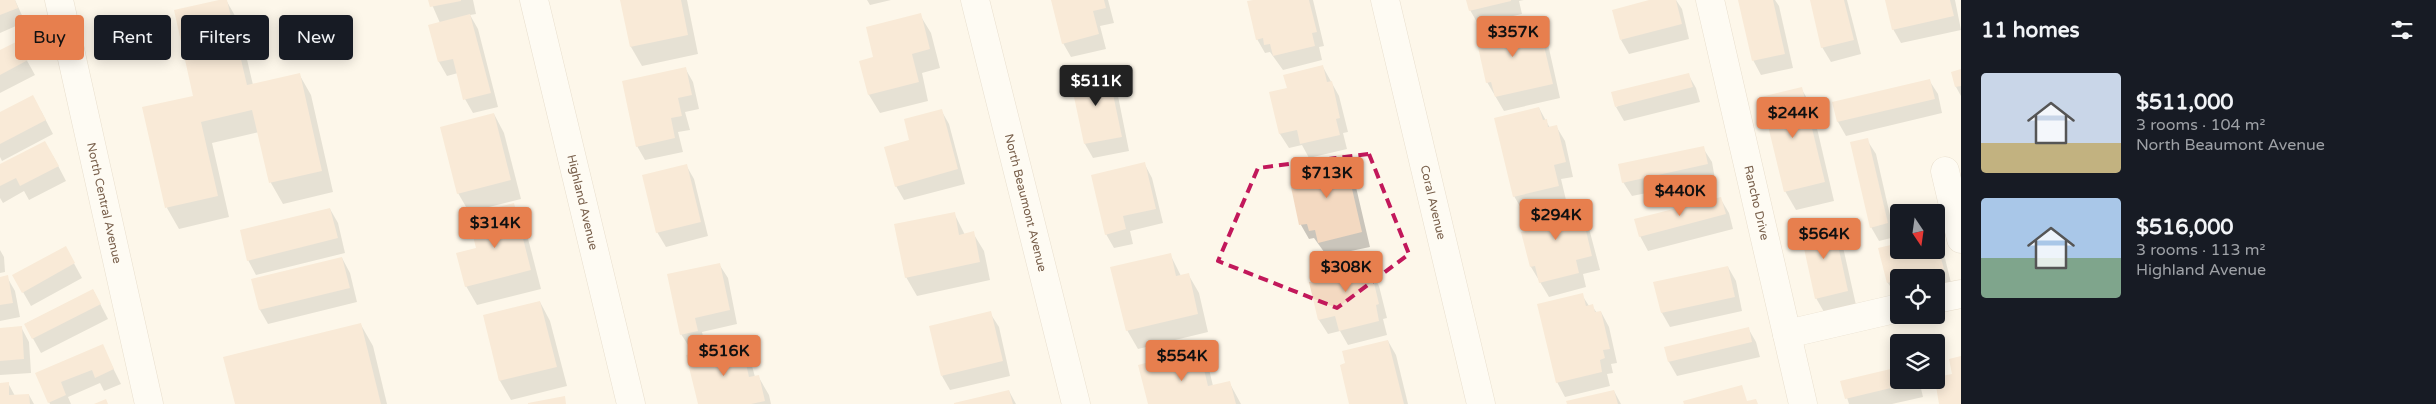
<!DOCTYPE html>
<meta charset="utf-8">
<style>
:root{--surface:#171b24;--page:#20242c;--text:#f1f3f6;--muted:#9ea1a6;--accent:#e77f4e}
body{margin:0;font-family:"Varela Round",sans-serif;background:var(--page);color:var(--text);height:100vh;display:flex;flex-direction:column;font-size:19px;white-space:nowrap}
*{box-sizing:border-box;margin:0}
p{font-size:16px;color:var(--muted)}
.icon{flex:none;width:28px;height:28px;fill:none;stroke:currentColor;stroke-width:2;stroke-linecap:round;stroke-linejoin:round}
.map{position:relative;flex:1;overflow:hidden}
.sheet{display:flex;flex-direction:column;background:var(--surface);width:475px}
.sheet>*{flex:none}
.top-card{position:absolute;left:15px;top:15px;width:475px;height:45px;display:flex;gap:10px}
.needle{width:32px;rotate:167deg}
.tools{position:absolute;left:1890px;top:204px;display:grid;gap:10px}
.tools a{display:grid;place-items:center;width:55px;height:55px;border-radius:5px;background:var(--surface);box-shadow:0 2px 12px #0003;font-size:25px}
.price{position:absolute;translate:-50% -42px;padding:0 11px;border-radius:5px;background:var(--accent);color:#111;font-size:16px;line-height:32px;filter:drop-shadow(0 1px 2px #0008)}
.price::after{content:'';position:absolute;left:50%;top:30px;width:15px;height:11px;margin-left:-8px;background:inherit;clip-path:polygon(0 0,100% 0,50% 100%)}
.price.active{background:#222;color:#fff}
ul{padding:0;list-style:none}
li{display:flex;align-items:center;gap:15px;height:125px;padding:0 20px}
li span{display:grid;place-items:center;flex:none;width:140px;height:100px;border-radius:5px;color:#555}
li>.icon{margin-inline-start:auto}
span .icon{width:60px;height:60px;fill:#fffc;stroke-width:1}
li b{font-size:21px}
h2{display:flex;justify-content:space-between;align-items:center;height:60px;padding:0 20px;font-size:21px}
.chip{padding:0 18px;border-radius:5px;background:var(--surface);box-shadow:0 2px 12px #0003;font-size:18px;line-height:45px}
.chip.active{background:var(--accent);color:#111}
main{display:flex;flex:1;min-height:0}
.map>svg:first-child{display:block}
.shadow{fill:#0003}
.building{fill:#f3d9c1}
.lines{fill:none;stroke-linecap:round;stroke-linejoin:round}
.minor-casing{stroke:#d0c0ae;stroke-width:29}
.minor{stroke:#fff;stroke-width:28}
.marked{fill:none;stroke:#c2185b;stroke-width:4;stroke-dasharray:10 6;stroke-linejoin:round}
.labels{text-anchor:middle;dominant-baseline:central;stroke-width:4.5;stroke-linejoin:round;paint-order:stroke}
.street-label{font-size:12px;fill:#79604c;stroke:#fffbf0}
</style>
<main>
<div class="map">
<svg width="1961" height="404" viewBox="0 0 1961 404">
<rect width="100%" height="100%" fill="#fdf7ea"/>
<g class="shadow">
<path d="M0,0H15L25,22L0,33Z"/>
<path d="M224,0H226L238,21L253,85L299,74L311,95L333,192L283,204L271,183L259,132L212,143L229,217L179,229L167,208Z"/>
<path d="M430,0H473L476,14L470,15L478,29L498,107L473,113L465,99L458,73L447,76L439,62L440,23Z"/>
<path d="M622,0H687L698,54L642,66L631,47Z"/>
<path d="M867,0H891L870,5Z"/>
<path d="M1052,0H1108L1114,23L1100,26L1106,49L1071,57L1063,43Z"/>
<path d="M1255,0H1313L1324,46L1319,47L1322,60L1283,70L1270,52L1265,53L1257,39Z"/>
<path d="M1468,0H1524L1519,1L1522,14L1478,24L1470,10Z"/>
<path d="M1654,0H1676L1682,9L1689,39L1629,54L1621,40Z"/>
<path d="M1739,0H1775L1779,6L1793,68L1761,75L1753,60Z"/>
<path d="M1811,0H1847L1861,54L1831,62L1822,47Z"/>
<path d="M1886,0H1955L1961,30L1901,43L1893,29Z"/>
<path d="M920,15L931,33L940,68L922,73L928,101L880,113L869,95L875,58Z"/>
<path d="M1518,20L1526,33L1540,30L1548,44L1560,98L1504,111L1487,82L1484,46Z"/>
<path d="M0,52L25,57L35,75L0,93Z"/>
<path d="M1323,67L1339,96L1348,132L1343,133L1347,149L1309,158L1302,145L1289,148L1280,134L1271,93L1288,89Z"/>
<path d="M685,68L693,82L699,109L685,112L690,130L678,132L683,152L645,160L637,146Z"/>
<path d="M1961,71V96L1956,87L1953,72Z"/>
<path d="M1108,72L1116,86L1129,151L1093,158L1085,144L1072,79Z"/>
<path d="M1688,74L1696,88L1700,102L1624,121L1616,107Z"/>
<path d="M1929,80L1938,94L1942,113L1846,136L1838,122L1834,103Z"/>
<path d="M1801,88L1812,107L1834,201L1796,210L1785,191Z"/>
<path d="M1539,108L1550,128L1556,126L1565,141L1573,177L1561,179L1566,200L1522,210L1514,196Z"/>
<path d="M941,110L949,124L965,184L904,200L896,186Z"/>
<path d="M41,111L53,134L2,161L0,157V113Z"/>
<path d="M494,114L504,133L521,199L469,212L458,193Z"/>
<path d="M1867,140L1876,154L1895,237L1879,241L1871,227Z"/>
<path d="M1703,148L1712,162L1715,179L1632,196L1623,182Z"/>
<path d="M1344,155L1352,170L1370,247L1327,256L1314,238L1309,239L1301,225L1292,188L1300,187Z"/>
<path d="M53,156L66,181L29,200L24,191L3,203L0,198V165Z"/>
<path d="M1144,163L1152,178L1163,223L1130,231L1133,244L1114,248L1106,234Z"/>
<path d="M686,165L694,179L708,236L666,247L657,232Z"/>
<path d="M1720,198L1729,213L1733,229L1648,251L1640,236Z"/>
<path d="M1578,202L1586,217L1600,270L1583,274L1586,287L1549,297L1531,267L1523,233Z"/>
<path d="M513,204L524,223L541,289L477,305L466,286L477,249L488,224Z"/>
<path d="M330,209L338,223L345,253L256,275L248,260Z"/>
<path d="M954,213L965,235L973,233L984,251L990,280L917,296L906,277Z"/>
<path d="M1832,224L1841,238L1856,305L1824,312L1816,298Z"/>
<path d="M1936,238L1943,250L1951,283L1936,287V278H1899V296L1897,297L1888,283L1899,250H1936Z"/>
<path d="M65,247L82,278L31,306L23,292Z"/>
<path d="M0,250L4,257L5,272L0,273Z"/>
<path d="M1362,253L1379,286L1387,318L1383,319L1387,335L1348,345L1340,331L1328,334L1319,320L1311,283L1328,279Z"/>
<path d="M1170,254L1181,276L1188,274L1199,293L1208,332L1138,349L1127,330Z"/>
<path d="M342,258L350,273L357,302L268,324L260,310L253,280Z"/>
<path d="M719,264L728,278L737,324L702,332L705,345L690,348L681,334Z"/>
<path d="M1728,267L1736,281L1742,311L1670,327L1662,313L1655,283Z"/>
<path d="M7,277L15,291L20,317L0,321V278Z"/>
<path d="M93,290L108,319L41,353L25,324Z"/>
<path d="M1582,295L1589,306H1592L1597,313L1601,312L1609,327L1617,363L1611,364L1613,373L1607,374L1610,386L1565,397L1557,382Z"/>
<path d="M540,302L550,321L567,386L511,400L500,381L484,316Z"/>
<path d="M990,313L999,327L1010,376L950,390L942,376Z"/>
<path d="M361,325L373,346L387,404H236Z"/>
<path d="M21,327L29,342L31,373L0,375V329Z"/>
<path d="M1748,328L1756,342L1760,357L1677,376L1669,362L1666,348Z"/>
<path d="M1388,341L1396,355L1408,404H1351Z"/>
<path d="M740,343L751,362L755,377L758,376L769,395L771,404H700Z"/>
<path d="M102,346L121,384L104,391L100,383L68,397L71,404H50L37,374Z"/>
<path d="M1198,351L1209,369L1213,386L1229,382L1241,404H1149Z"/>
<path d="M1899,380H1919L1923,397L1892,404H1849L1842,382Z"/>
<path d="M8,383L15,396L29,395L34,404H0V384Z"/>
<path d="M1009,391L1016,404H958Z"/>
<path d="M1614,391L1621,404H1568Z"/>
</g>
<g class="building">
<path d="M0,0H15L18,8L0,15Z"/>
<path d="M219,0H227L247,85L300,73L322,171L269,183L252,110L201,122L218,196L165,208L142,107L193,96L174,10Z"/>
<path d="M428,0H461V1L430,7Z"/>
<path d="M620,0H681L688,35L630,47Z"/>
<path d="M1051,0H1104L1106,8L1093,11L1099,34L1062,44Z"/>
<path d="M1253,0H1309L1317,32L1312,33L1315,46L1273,56L1270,44L1264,45L1263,38L1256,40L1247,1Z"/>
<path d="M1466,0H1511V1L1469,11Z"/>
<path d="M1649,0H1676L1682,24L1620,40L1612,10Z"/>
<path d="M1738,0H1773L1785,54L1752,61Z"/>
<path d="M1810,0H1844L1854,40L1821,48Z"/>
<path d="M1885,0H1950L1954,16L1892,30Z"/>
<path d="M921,13L930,49L912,54L919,82L868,95L859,61L873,57L866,27Z"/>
<path d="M470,14L491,93L463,100L453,59L438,62L428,25Z"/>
<path d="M1519,19L1522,33L1540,29L1553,84L1495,97L1491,82L1486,83L1478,47L1483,46L1478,28Z"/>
<path d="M18,41L28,60L0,75V50Z"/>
<path d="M1323,65L1327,82L1332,81L1340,118L1336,119L1340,135L1300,144L1297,130L1279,134L1269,92L1287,88L1283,75Z"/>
<path d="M686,67L692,95L678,98L682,116L671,118L675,138L636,147L622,81Z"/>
<path d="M1961,69V86L1955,87L1951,72Z"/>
<path d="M1108,70L1122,137L1084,144L1070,78Z"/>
<path d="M1689,73L1693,87L1615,107L1611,92Z"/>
<path d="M1930,79L1935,99L1837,122L1832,102Z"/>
<path d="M1802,87L1825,182L1784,192L1761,97Z"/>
<path d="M33,95L46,120L0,144V112Z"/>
<path d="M1539,107L1543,120L1547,119L1548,127L1557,125L1566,162L1554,165L1559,186L1513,197L1494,118Z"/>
<path d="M942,109L958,169L895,187L884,147L909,140L904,119Z"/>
<path d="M494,113L511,180L457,194L440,127Z"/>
<path d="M1868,138L1888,223L1870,228L1850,142Z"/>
<path d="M45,141L59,166L20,186L16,178L0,186V164Z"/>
<path d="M1704,146L1708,164L1622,183L1618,164Z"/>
<path d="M1344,154L1362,232L1318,243L1315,230L1309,231L1307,224L1299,225L1291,187L1298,186L1296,178L1302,177L1300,164Z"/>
<path d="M1145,162L1156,209L1123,216L1126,229L1105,235L1091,175Z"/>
<path d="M687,164L701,222L656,233L642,175Z"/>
<path d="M1721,197L1726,214L1639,237L1634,219Z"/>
<path d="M1579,201L1592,256L1576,260L1579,273L1539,283L1535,266L1530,267L1521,232L1526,231L1522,215Z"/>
<path d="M514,203L531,270L465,287L456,253L476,248L471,228L487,224L484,211Z"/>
<path d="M330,208L338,238L247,261L240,230Z"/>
<path d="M955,212L959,235L974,231L980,262L905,278L894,224Z"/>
<path d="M1833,222L1848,291L1815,299L1800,230Z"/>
<path d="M1936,241L1944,269L1910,278H1899V280L1887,283L1878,248L1899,243V250H1936Z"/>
<path d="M66,246L75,263L22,293L12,275Z"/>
<path d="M1363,252L1367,271L1371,270L1379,304L1376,305L1379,321L1339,331L1335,316L1318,320L1309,282L1326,278L1322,261Z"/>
<path d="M1171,253L1176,276L1189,273L1198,314L1126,331L1110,267Z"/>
<path d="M342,257L350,288L259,310L251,279Z"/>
<path d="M720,263L730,310L695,318L698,331L680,335L667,274Z"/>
<path d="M1728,266L1735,297L1661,313L1653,282Z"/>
<path d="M8,275L13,303L0,305V277Z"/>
<path d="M93,289L101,304L32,339L24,324Z"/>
<path d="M1583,293L1586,306L1593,304L1595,312L1601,311L1610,349L1603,350L1605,358L1600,360L1602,372L1556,383L1537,304Z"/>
<path d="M540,301L557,367L499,381L483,315Z"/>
<path d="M991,311L1003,361L941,376L929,326Z"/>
<path d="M361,323L381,404H235L223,357Z"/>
<path d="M22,326L24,359L0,361V328Z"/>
<path d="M1749,327L1752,342L1668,362L1664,347Z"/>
<path d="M1388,340L1404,404H1349L1340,365L1345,363L1342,351Z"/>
<path d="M741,342L749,377L759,375L765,401L751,404H698L686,355Z"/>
<path d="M103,344L114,369L95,378L92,370L61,382L66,395L48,403L35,373Z"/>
<path d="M1199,349L1208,386L1230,381L1236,404H1148L1138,365Z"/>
<path d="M1961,356V404H1939L1935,380L1936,377L1952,374L1949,359Z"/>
<path d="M1899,367V380H1915L1916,382L1845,399L1840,381Z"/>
<path d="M9,382V395L29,394L30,404H0V383Z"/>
<path d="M1742,385L1747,401L1756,399L1758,404H1684L1683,401Z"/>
<path d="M1009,390L1013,404H954V403Z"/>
<path d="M1614,390L1618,404H1567L1566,401Z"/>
<path d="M565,396L566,404H528V403Z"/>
<path d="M106,399L108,404H94Z"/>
</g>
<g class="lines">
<defs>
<g id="minor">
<path id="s1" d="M59,0L149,404"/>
<path id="s2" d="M534,0L631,404"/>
<path id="s3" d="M975,0L1076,404"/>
<path id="s4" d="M1385,0L1481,404"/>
<path id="s5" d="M1710,0L1803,404"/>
<path d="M1945,171L1961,239"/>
<path d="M1936,299L1961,294"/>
<path d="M1787,334L1899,308"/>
</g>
</defs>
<use href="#minor" class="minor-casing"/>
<use href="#minor" class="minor"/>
</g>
<path d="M0 0H1961V404H0ZM1369,154L1409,254L1337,308L1218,261L1258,168Z" fill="#fdf7ea" fill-opacity=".55" fill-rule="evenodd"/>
<path class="marked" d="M1369,154L1409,254L1337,308L1218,261L1258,168Z"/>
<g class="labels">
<g class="street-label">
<text stroke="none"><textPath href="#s1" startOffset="208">North Central Avenue</textPath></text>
<text stroke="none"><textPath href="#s2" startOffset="208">Highland Avenue</textPath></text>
<text stroke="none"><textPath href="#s3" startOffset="209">North Beaumont Avenue</textPath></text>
<text stroke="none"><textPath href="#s4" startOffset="208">Coral Avenue</textPath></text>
<text stroke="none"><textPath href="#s5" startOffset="208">Rancho Drive</textPath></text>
</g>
</g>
</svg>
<div class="tools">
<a><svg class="needle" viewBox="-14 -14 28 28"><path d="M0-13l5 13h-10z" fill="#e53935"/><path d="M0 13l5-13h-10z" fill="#9ea1a6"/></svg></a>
<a><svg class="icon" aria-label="locate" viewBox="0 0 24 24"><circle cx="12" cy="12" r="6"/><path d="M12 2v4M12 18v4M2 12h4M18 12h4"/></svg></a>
<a><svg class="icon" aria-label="layers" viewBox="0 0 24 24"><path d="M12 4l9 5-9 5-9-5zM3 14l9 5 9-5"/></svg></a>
</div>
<b class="price" style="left:1513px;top:58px">$357K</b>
<b class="price active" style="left:1096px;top:107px">$511K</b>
<b class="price" style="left:1793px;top:139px">$244K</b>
<b class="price" style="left:1327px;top:199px">$713K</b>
<b class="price" style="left:1680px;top:217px">$440K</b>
<b class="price" style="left:1556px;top:241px">$294K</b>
<b class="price" style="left:495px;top:249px">$314K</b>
<b class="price" style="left:1824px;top:260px">$564K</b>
<b class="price" style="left:1346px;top:293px">$308K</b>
<b class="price" style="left:724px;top:377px">$516K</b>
<b class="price" style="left:1182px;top:382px">$554K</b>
<div class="top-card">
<a class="chip active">Buy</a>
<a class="chip">Rent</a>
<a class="chip">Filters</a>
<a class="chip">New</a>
</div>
</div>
<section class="sheet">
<h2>11 homes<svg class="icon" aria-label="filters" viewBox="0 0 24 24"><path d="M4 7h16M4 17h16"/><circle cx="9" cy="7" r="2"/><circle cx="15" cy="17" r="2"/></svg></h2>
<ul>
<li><span style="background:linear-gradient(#c9d6e8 70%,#c2b280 0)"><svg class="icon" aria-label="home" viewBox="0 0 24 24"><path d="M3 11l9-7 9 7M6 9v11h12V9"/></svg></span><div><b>$511,000</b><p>3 rooms · 104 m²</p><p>North Beaumont Avenue</p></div></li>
<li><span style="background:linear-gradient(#a9c7e8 60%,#7fa58c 0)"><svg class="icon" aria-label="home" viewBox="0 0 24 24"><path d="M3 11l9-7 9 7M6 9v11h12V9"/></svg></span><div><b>$516,000</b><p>3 rooms · 113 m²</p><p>Highland Avenue</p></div></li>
</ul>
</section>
</main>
